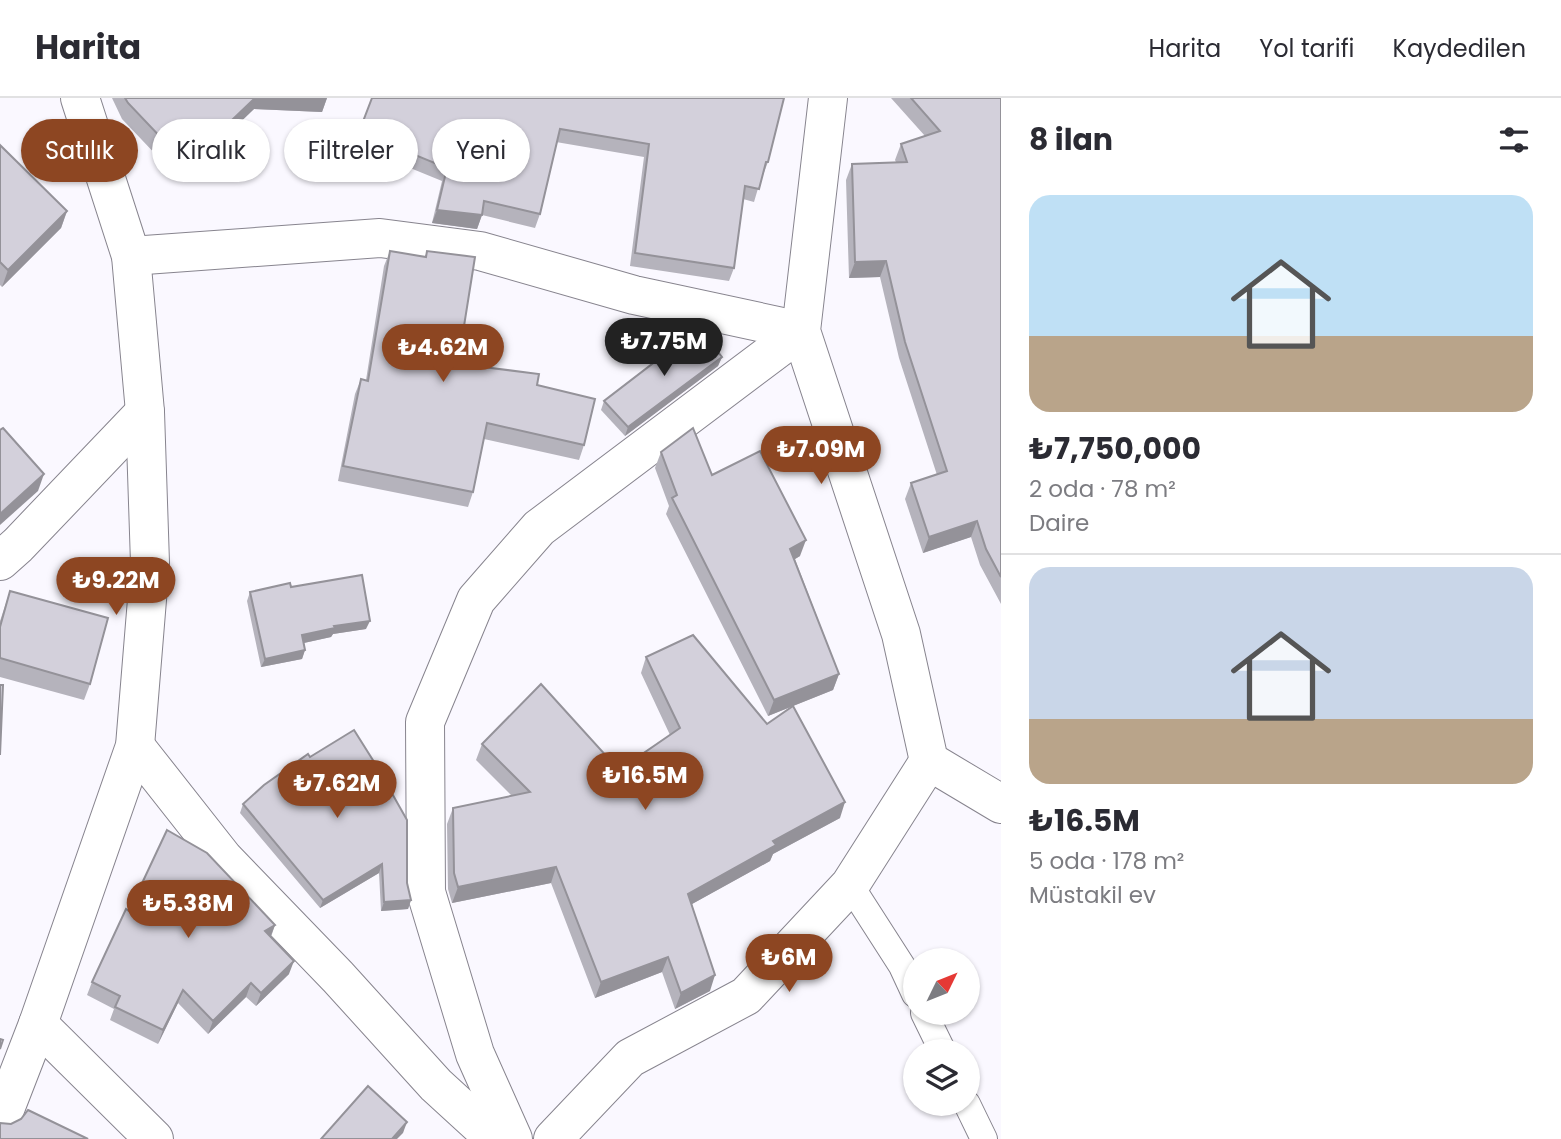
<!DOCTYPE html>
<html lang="tr">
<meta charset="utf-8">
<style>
:root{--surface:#fff;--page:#f2f2f3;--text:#2b2b33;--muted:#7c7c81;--line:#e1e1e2;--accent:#8d4622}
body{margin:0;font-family:Poppins,sans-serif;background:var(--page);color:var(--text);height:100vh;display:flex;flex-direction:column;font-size:26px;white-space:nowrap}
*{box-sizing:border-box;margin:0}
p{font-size:23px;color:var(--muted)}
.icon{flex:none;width:38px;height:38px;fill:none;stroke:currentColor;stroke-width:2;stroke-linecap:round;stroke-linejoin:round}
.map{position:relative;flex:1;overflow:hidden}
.sheet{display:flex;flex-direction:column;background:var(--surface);width:560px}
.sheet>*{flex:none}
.banner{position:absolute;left:21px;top:21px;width:665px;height:63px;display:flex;gap:14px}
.needle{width:46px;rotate:47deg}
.fabs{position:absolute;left:903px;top:850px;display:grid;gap:14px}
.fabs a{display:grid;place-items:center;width:77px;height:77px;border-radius:50%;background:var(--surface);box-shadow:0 2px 5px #0004;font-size:35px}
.price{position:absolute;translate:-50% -60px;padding:0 16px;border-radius:24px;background:var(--accent);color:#fff;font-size:23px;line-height:46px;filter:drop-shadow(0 2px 4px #0008)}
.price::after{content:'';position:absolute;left:50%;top:42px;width:21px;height:16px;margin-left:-10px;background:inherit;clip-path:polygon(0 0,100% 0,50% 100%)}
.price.active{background:#222;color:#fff}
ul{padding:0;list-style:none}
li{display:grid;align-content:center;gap:14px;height:371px;padding:0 28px}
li+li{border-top:2px solid var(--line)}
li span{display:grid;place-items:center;height:217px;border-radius:21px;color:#555}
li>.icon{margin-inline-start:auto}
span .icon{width:126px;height:126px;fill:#fffc;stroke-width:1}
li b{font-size:30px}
h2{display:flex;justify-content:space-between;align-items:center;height:84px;padding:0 28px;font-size:30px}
.chip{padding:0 24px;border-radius:32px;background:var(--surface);box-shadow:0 2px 5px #0004;font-size:24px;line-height:63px}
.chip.active{background:var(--accent);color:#fff}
header{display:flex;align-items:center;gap:42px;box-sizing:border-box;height:98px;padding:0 35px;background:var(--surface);border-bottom:2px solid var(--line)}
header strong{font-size:33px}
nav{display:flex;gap:38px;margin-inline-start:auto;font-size:24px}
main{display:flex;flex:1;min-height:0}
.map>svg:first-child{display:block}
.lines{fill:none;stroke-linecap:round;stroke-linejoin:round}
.service-casing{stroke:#87848e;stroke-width:28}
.minor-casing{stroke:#87848e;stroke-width:40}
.service{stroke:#fff;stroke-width:26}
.minor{stroke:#fff;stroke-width:38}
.wall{fill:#b5b3bc}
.shaded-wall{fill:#949299}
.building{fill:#d3d0db;stroke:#949299;stroke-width:2}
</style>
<header>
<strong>Harita</strong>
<nav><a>Harita</a><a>Yol tarifi</a><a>Kaydedilen</a></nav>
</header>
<main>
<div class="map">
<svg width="1001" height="1041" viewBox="0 0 1001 1041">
<rect width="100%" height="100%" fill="#faf8ff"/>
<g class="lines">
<defs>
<g id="service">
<path d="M850,787L902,868L915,896"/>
<path d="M924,915L943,954"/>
<path d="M967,1006L984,1041"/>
</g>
<g id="minor">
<path d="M828,0L801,233L901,536L929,663L1001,706"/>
<path d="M131,158L380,140L480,153L634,197L801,233L539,430L476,502L425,624L426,794L475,956L513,1041"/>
<path d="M0,463L18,447L145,314"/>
<path d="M135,648L224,761L338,879L436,987L495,1041"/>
<path d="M38,926L154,1041"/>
<path d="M0,1024L38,926L135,648L150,465L145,314L131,158L80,0"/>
<path d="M553,1041L630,960L746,898L850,787L929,663"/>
</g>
</defs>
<use href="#service" class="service-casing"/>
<use href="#minor" class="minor-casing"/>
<use href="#service" class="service"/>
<use href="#minor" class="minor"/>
</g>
<g class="wall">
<path d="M112,0H327L322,14L254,11L180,82L122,21Z"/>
<path d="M372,0L768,64L763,77H762L754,104L743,101L734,170L729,183L630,168L644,59L556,44L540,116L535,130L482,117L477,131L432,125L442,83L354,47Z"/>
<path d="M891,0H1001V506L980,467L971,439L923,455L905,401L911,385L937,377L899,260L880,179L849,180L846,82L852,66L896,64L895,62L901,46L925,38Z"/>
<path d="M0,47L67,113L61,130L2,189L0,187Z"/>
<path d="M390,153L425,159L427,153L464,228L467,267L537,287L584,347L579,362L484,341L473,394L468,409L338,383L355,296L361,281L366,282L384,168Z"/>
<path d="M722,259L718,268L625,338L601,312L604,303Z"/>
<path d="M661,354L712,377L800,458L795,461L839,576L833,592L768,618L666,416L669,408L655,370Z"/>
<path d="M291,489L366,531L333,536L331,539L304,545L305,552L302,561L261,569L247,503L250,494Z"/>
<path d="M10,493L90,586L84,602L0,579V523Z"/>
<path d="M646,559L840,720L773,756L770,763L692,806L710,893L675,911L662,874L595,900L551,785L452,805L448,791L447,726L453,710L512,698L476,662L482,646L619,672L670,637L641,575Z"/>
<path d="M310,659L407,785L411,802L408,811L381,813L379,775L320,810L240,715L243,706Z"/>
<path d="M275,827L271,839L289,876L256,908L246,899L208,936L178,905L158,946L110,922L114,911L87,897L92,884Z"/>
</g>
<g class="shaded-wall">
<path d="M255,0H327L322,14L254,11L180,82L186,66Z"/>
<path d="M437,112L482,117L477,131L432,125Z"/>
<path d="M67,113L61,130L2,189L8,172Z"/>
<path d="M886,163L880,179L849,180L855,164Z"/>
<path d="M722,259L718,268L625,338L628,329Z"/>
<path d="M44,376L38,393L0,427V416Z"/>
<path d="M977,423L971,439L923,455L929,439Z"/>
<path d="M806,442L800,458L785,467L790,451Z"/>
<path d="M370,523L366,531L333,536L331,539L299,546L302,537L334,528Z"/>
<path d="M305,552L302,561L261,569L265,561Z"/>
<path d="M839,576L833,592L768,618L774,602Z"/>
<path d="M845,704L840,720L773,756L770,763L683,811L688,796L773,743Z"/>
<path d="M382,766L379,775L320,810L323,802Z"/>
<path d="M556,769L551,785L452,805L458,789Z"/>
<path d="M411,802L408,811L381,813L384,804Z"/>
<path d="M275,827L270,840L265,833Z"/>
<path d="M668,859L662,874L595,900L601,884Z"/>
<path d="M294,863L289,876L256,908L261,895Z"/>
<path d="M715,877L710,893L675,911L681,895Z"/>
<path d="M251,885L246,899L208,936L213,923Z"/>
<path d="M183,892L178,905L158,946L163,932Z"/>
<path d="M407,1024L403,1035L397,1041H392Z"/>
</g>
<g class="building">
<path d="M125,0H255L186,66L128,5Z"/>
<path d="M372,0H784L768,64H766L759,91L745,88L734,170L635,155L649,46L560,31L540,116L484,103L482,117L437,112L447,70L359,34Z"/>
<path d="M911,0H1001V479L986,451L977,423L929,439L911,385L947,373L905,244L886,163L855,164L852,66L907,64L901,46L940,33Z"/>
<path d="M0,47L67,113L8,172L0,164Z"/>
<path d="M390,153L426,159L427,153L475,159L464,228L474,230L467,267L539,276L537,287L595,301L584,347L487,325L473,394L343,368L361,281L368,283Z"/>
<path d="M699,230L722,259L628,329L604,303Z"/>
<path d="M3,330L44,376L0,416V332Z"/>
<path d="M693,330L712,377L760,353L806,442L790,451L839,576L774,602L672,400L677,397L661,354Z"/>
<path d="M362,477L370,523L334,528L335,530L302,537L305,552L265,561L250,494L290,485L291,489Z"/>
<path d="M10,493L108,520L90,586L0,560V529Z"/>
<path d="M693,537L767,626L793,608L845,704L773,743L776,747L688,796L715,877L681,895L668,859L601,884L556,769L458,789L454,775L453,710L530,694L482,646L541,586L619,672L680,630L646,559Z"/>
<path d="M0,587H3L0,657Z"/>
<path d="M354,632L376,667L407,722V785L411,802L384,804L382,766L323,802L243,706L264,687L308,656L310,659Z"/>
<path d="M167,732L207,755L275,827L265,833L294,863L261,895L251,885L213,923L183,892L163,932L115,909L120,898L92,884L126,811L129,813Z"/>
<path d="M0,941L3,942L0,951Z"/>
<path d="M368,988L407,1024L392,1041H321Z"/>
<path d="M28,1012L88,1041H0V1025L11,1026L21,1021Z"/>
</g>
</svg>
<div class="fabs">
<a><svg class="needle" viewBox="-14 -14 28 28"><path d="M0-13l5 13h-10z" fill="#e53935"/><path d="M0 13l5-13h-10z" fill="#7c7c81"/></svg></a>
<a><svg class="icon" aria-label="layers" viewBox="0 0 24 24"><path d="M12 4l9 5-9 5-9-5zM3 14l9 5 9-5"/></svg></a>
</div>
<b class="price active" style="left:664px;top:280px">₺7.75M</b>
<b class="price" style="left:443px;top:286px">₺4.62M</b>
<b class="price" style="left:821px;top:388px">₺7.09M</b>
<b class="price" style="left:116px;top:519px">₺9.22M</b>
<b class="price" style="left:645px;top:714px">₺16.5M</b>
<b class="price" style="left:337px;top:722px">₺7.62M</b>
<b class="price" style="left:188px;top:842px">₺5.38M</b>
<b class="price" style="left:789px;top:896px">₺6M</b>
<div class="banner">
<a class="chip active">Satılık</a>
<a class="chip">Kiralık</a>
<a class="chip">Filtreler</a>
<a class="chip">Yeni</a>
</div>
</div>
<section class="sheet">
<h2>8 ilan<svg class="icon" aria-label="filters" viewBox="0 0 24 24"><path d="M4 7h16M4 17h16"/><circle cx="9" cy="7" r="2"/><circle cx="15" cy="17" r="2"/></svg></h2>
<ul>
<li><span style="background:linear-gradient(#bfe0f5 65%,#b9a48a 0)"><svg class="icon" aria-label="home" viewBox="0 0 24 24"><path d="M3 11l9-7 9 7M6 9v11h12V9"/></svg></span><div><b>₺7,750,000</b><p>2 oda · 78 m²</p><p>Daire</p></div></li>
<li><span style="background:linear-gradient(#c9d6e8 70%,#b9a48a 0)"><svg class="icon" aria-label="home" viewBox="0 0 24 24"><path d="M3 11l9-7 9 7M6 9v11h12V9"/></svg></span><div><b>₺16.5M</b><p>5 oda · 178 m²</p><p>Müstakil ev</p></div></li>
</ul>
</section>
</main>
